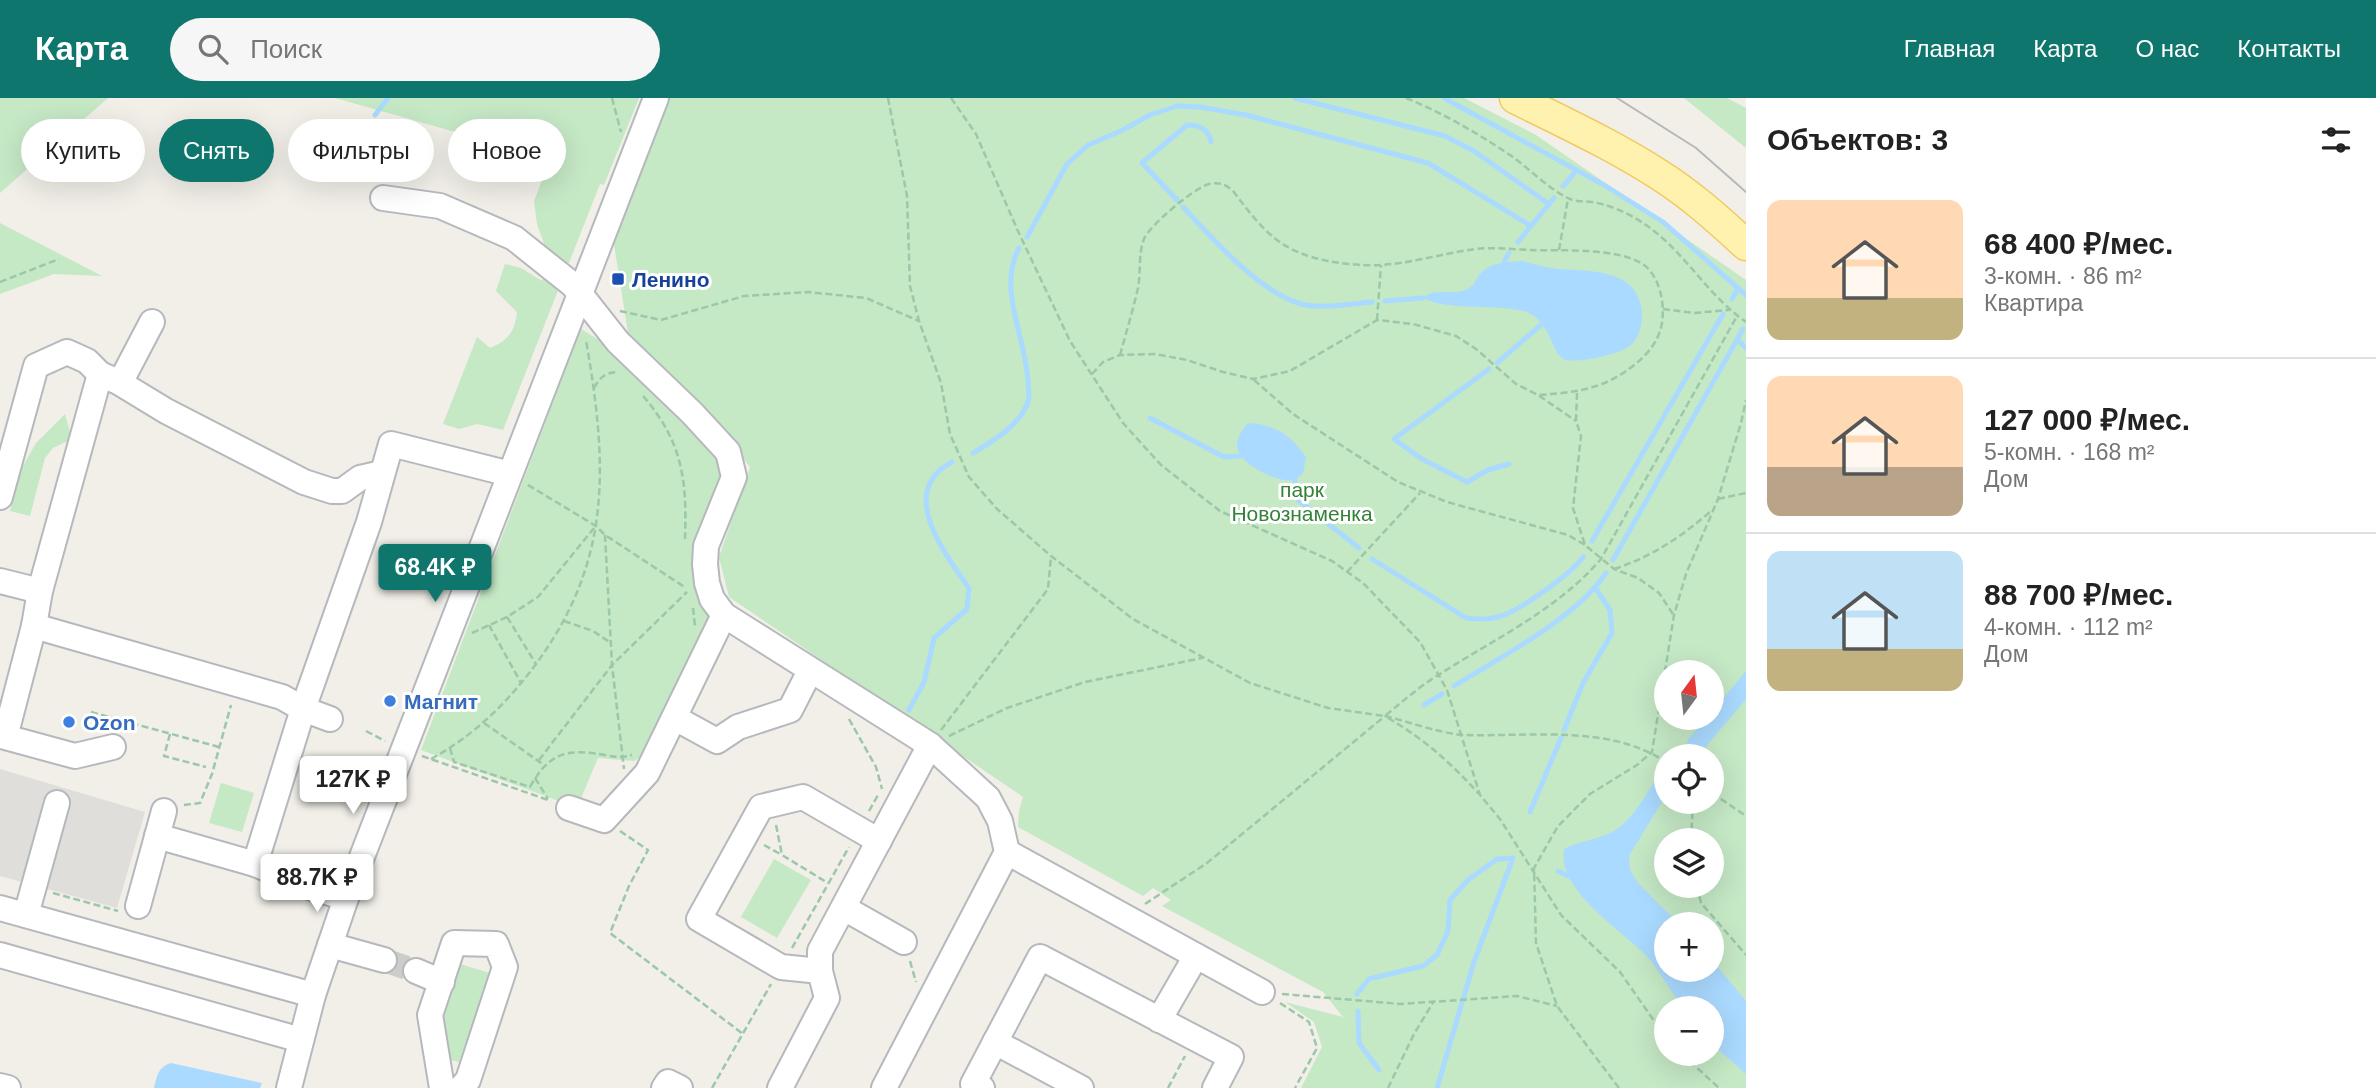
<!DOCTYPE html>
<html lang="ru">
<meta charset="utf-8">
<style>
:root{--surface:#fff;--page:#f6f6f6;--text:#222;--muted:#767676;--line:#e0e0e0;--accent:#0f766e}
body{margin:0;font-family:Helvetica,sans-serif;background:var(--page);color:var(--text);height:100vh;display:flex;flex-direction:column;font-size:26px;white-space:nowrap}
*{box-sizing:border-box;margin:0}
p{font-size:23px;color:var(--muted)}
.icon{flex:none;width:38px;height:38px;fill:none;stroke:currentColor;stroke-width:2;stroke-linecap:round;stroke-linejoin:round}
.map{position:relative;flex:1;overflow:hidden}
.details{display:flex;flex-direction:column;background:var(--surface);width:630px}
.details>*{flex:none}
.banner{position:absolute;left:21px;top:21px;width:665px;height:63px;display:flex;gap:14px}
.needle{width:46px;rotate:15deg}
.controls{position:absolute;left:1654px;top:562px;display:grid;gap:14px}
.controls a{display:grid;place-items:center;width:70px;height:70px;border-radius:50%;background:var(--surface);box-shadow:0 7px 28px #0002;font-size:35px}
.price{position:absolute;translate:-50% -60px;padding:0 16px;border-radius:7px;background:#fff;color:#222;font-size:23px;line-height:46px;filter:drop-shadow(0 2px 4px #0008)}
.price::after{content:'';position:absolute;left:50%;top:42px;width:21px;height:16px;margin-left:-10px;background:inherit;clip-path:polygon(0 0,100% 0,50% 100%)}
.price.selected{background:var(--accent);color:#fff}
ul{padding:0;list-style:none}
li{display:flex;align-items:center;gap:21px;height:175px;padding:0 21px}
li+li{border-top:2px solid var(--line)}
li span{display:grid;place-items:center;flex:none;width:196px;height:140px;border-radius:14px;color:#555}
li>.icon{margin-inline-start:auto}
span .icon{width:84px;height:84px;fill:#fffc;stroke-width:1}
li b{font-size:30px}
h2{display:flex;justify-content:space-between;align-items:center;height:84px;padding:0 21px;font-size:30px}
.tag{padding:0 24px;border-radius:32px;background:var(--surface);box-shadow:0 7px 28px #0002;font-size:24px;line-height:63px}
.tag.selected{background:var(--accent);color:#fff}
header{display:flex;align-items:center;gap:42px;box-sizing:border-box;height:98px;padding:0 35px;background:var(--accent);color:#fff}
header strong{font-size:33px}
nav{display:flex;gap:38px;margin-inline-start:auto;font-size:24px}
.search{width:490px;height:63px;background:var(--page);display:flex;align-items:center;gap:18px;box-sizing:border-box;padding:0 24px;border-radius:38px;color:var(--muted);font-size:26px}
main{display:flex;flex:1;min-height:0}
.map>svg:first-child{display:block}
.industrial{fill:#e0deda}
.green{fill:#c5e8c5;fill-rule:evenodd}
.water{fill:#aadaff}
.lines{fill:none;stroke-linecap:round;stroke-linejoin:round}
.stream{stroke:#aadaff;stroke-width:5}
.minor-tunnel{stroke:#ccccc8;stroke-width:24;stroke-dasharray:24 12;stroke-linecap:butt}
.minor-casing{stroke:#b5b8bc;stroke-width:28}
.major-casing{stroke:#f2c960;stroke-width:33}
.path{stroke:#9cc7a9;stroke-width:2.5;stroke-dasharray:7 3.5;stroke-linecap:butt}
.minor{stroke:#fff;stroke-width:24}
.major{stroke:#fff2af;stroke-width:30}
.tram{stroke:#b6b7b8;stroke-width:2}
.transit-dot{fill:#1a4fb4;stroke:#fff;stroke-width:2.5}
.shop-dot{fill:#3f7fe0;stroke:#fff;stroke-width:2.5}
.labels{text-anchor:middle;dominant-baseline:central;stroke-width:6;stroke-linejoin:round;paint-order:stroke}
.transit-label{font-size:21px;font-weight:bold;fill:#164399;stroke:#fff;text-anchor:start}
.park-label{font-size:21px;fill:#348238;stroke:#fff}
.shop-label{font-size:21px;font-weight:bold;fill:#366cbe;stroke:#fff;text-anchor:start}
</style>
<header>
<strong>Карта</strong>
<div class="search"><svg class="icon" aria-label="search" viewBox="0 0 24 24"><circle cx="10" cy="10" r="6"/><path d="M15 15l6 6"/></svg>Поиск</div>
<nav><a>Главная</a><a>Карта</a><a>О нас</a><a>Контакты</a></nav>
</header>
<main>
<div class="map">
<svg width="1746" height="990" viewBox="0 0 1746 990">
<rect width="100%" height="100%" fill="#f1efe8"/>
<path class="industrial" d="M0,671L145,714L117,810L0,778Z"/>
<g class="green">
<path d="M0,0H108L0,95Z"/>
<path d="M335,0H639L604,87L600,86L503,332L477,326L459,331L443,326L477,239L490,250C508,243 515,233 517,214L496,193L505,166L521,170L542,183L548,157L537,126L534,103L548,67L459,35Z"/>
<path d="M669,0H1464L1536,37L1746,182V990H1301L1322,949L1314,924L1285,904L1343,919L1323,894L1162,808L1171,802L1153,790L1143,798L1018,729L1019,713L1023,699L729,499L719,459L750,369L724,335L629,241L613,140ZM1666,574H1712V620H1666ZM1666,658H1712V704H1666ZM1666,742H1712V788H1666ZM1666,826H1712V872H1666ZM1666,910H1712V956H1666Z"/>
<path d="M1684,0H1727L1746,10V50Z"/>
<path d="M0,125L102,178L54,176L0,196Z"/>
<path d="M581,231L612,250L717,357L724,372L694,474L708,519L704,543L651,653L634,663L598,660L579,705L567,706L421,652Z"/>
<path d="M65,316L72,341L53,350L45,360L30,418L10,413L19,375L36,345Z"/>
<path d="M221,685L254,695L242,734L209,725Z"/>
<path d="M774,761L811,782L777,840L741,819Z"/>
<path d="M457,865L490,875L459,964L447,961L442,921Z"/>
</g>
<g class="water">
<path d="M1522,163C1534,166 1546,170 1559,171C1582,173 1605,171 1626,184C1645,197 1647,229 1632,246C1623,256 1580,265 1566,262C1551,257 1552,225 1527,214C1523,212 1516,212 1512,211C1483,207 1449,212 1422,200C1436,189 1451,198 1465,192C1474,189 1475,182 1480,176C1491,164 1507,164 1522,163Z"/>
<path d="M1254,325C1279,329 1292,339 1306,359L1303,376C1301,377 1296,381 1294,382C1278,386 1235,364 1237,346C1237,338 1243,332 1247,326Z"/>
<path d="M1746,573V601L1702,653L1696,656L1689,655L1685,650L1689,640L1707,620H1712V614Z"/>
<path d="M1666,676V697L1629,758L1630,772L1638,785L1679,826H1666V872H1712V862L1746,903V976L1712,946V910H1683C1672,895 1663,879 1652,864C1627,834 1557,796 1564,751C1579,743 1596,742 1612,734C1632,724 1646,696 1658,678Z"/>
<path d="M171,965L262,985L260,990H154C157,978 158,969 171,965Z"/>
</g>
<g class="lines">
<g class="stream">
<path d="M1295,0L1445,38L1474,53L1549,106"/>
<path d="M1444,0L1604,87L1663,124L1746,197"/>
<path d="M375,17L388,0"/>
<path d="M1563,88L1577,72"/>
<path d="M1178,103L1142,65L1187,27C1199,27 1209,31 1211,44"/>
<path d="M1183,109C1212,140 1259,194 1301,206C1322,211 1350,206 1372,204"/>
<path d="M1027,139L1067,66L1088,47L1121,33L1150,17L1177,8L1200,9L1246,17L1428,65L1531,128"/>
<path d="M1518,144L1554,100"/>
<path d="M1504,164L1509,155"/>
<path d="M1732,201L1738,190"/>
<path d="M1385,203L1422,200"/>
<path d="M1738,242L1746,250"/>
<path d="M1497,265L1543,225"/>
<path d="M1489,271L1394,341L1422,361L1467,384L1488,372L1509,366"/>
<path d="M1150,320L1224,359L1240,358"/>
<path d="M973,355C993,343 1019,328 1028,304C1030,299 1028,289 1028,283C1026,240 997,191 1019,150"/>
<path d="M1295,382L1298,402L1359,450"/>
<path d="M1592,443L1723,216"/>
<path d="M1372,461L1466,520C1476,521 1488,522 1498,519C1520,513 1571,476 1583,459"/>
<path d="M1613,462L1743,231"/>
<path d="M1454,588C1502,558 1575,521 1606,475"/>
<path d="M1424,607L1442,596"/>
<path d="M909,612L924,584L934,540L967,511L969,490C945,456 896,393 952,364"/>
<path d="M1564,632L1583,585L1612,535L1610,512L1596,491"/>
<path d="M1530,714L1561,640"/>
<path d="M1558,773L1571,779"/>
<path d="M1357,896L1369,881L1423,868L1437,857L1448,833L1450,802L1468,782L1497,761L1513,760L1474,864L1437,990"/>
<path d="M1358,913L1359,945L1379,972"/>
</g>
<path class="minor-tunnel" d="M384,862L416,873"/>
<defs>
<g id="minor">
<path d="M383,100L440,108L514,140L573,187L618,244L692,315L728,354L734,379L706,448L705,466L707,485L712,501L724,517L930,647L988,700L1000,723L1007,754L884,990"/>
<path d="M152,224L120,285L166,313L304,384L332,393H342L360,380L382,375"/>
<path d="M100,276L40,493L34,528L5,639L75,658L113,649"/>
<path d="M0,399L36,268L67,254L87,263L100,276L116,283"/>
<path d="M0,483L40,493"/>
<path d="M34,528L282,599L303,611L330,621"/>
<path d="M675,620L717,643L738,629L790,612L810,573"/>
<path d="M569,710L604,722L647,675L724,517"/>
<path d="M157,738L255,766"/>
<path d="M1007,754L1262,894"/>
<path d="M346,800L307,788L255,766L303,611L369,424L391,346L510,376"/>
<path d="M138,808L164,713"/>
<path d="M0,810L313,897"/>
<path d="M844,810L904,844"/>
<path d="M26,817L57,705"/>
<path d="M330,847L384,862"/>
<path d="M0,857L301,942"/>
<path d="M416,873L442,884"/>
<path d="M820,873L781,869L699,821L761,709L803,699L879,743"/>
<path d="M1159,922L1196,858"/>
<path d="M995,944L1081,990"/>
<path d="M0,988L8,990"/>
<path d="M289,990L313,897L346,800L656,0"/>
<path d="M442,990L430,917L454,845L496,846L505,869L468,982L461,990"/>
<path d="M664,990L668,984L680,990"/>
<path d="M780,990L827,900L820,873V853L930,647"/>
<path d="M982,990L973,986L1040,859L1231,959L1215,990"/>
</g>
<path id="major" d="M1515,0C1563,24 1613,47 1658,76C1690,96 1719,122 1746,147"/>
</defs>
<use href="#minor" class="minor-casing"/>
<use href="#major" class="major-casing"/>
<g class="path">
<path d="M612,0L621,34"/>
<path d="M888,0L907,98L910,188L919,223L941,285L950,336L969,379L997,411L1051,458L1133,521L1250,585L1328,610L1385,618C1403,603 1420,588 1440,576C1496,540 1557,512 1601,461L1737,218"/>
<path d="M951,0L976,36L1017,131L1070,243L1123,325L1161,367L1220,413L1332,463L1363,485L1420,544L1447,592L1480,697L1500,721L1561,817L1620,874L1666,940"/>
<path d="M1406,0C1443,15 1477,35 1510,57C1529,70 1545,88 1566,99C1573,104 1583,103 1592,104C1611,107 1630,116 1646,127C1685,154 1707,197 1746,224"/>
<path d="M1559,152L1568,101"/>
<path d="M0,184L59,161"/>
<path d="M1663,211L1694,215L1729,212"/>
<path d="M620,213L661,222L744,198L808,194L866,200L919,223"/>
<path d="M1377,222L1381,167"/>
<path d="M1120,257C1126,235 1133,212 1138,190C1141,174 1138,157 1144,141C1149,128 1194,90 1209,86C1219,84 1226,86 1233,93C1263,132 1278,153 1328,163C1345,166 1364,168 1381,167C1413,165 1444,155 1476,151C1494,149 1511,151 1529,152C1559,153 1619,149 1644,167C1660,179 1665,206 1662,225C1658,249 1639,265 1620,277C1594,293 1567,295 1538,297"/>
<path d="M1092,276L1103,264L1120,257L1155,256L1187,262L1223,274L1253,281L1290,273L1377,222L1413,226L1456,238L1476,251L1516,286L1538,297L1576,323"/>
<path d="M1254,282L1293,316L1398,384L1447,404L1568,437L1585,447"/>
<path d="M594,290C600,279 606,274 619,274"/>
<path d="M1577,295L1576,323L1581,338L1573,410L1585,447L1614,471L1638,480L1659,495L1673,516"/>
<path d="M643,298C683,344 687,383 685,441"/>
<path d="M528,387L596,428L605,437L686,490"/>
<path d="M1718,401L1746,395"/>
<path d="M605,437L612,567L624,671"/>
<path d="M1614,471C1651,459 1681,439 1710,414"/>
<path d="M1347,474L1420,395"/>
<path d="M693,510L695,528"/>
<path d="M507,519L536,566"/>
<path d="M564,523L593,533L611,545"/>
<path d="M489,527L521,585"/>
<path d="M472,535L507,519L538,499L594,430"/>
<path d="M91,614L219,649"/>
<path d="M1385,618C1410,624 1438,635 1464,637C1528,639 1610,626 1666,664"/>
<path d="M1388,620C1424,641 1451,665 1479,696"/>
<path d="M849,621L876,669L882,691"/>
<path d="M484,625L544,667"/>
<path d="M941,632L1048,491L1051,458"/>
<path d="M366,633L385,643"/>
<path d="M170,636L164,658L206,669"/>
<path d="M949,638L1007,610L1085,584L1202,560"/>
<path d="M450,650L454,664L530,689C549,655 566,650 605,657C615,659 622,660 632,657"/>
<path d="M422,658L551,703"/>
<path d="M431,661C471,639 502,610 530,574C613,466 608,370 586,242"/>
<path d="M539,662L612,567L687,494"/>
<path d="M535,680L548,701"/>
<path d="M1712,695L1746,718"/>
<path d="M184,707L200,705L212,676L231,607"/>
<path d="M869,713L878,697"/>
<path d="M776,727L782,757L828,785"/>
<path d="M620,733L648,752L629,788L610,835L743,936"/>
<path d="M1691,742L1693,704"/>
<path d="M764,747L782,757"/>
<path d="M1697,788L1701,805L1746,857"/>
<path d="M53,795L118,813"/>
<path d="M1145,806L1207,765L1385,618"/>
<path d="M792,850L849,749"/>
<path d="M910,863L916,884"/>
<path d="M1282,896L1401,906L1517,898L1557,908"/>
<path d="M1280,905L1309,924L1317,950L1295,990"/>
<path d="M1682,956L1719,990"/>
<path d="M712,990L771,886"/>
<path d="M1168,990L1185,958"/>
<path d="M1388,990L1414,936L1434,903"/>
<path d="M1619,990L1557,908L1536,845L1534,770L1558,728L1590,696L1637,667L1652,654L1674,517L1686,476L1718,401L1741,325L1746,302"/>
</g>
<use href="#minor" class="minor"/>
<use href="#major" class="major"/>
<path class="tram" d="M1617,0L1696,50L1746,94"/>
</g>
<rect class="transit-dot" x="611" y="174" width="14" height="14" rx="3.5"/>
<g class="shop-dot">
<circle cx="390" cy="603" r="7"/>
<circle cx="69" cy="624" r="7"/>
</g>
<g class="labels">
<g class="transit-label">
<text x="632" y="181">Ленино</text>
</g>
<g class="park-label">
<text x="1302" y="391">парк<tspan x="1302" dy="24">Новознаменка</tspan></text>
</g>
<g class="shop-label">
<text x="404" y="603">Магнит</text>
<text x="83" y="624">Ozon</text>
</g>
</g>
</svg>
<div class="controls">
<a><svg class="needle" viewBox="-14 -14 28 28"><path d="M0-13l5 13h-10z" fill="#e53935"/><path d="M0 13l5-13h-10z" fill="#767676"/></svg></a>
<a><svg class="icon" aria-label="locate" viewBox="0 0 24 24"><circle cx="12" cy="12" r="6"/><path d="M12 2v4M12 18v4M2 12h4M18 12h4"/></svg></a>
<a><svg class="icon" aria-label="layers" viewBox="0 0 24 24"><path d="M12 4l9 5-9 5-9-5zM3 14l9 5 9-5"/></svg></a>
<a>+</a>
<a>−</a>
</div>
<b class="price selected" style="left:435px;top:506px">68.4K ₽</b>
<b class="price" style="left:353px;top:718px">127K ₽</b>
<b class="price" style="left:317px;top:816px">88.7K ₽</b>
<div class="banner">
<a class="tag">Купить</a>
<a class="tag selected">Снять</a>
<a class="tag">Фильтры</a>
<a class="tag">Новое</a>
</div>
</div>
<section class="details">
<h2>Объектов: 3<svg class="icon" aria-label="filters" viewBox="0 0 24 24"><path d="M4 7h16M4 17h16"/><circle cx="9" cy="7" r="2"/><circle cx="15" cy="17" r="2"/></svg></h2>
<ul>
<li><span style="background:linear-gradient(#ffd9b3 70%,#c2b280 0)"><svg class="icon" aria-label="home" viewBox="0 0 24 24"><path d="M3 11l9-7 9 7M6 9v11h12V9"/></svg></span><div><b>68 400 ₽/мес.</b><p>3-комн. · 86 m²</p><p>Квартира</p></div></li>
<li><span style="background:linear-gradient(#ffd9b3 65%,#b9a48a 0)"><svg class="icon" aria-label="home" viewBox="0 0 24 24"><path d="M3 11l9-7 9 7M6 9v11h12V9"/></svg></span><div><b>127 000 ₽/мес.</b><p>5-комн. · 168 m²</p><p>Дом</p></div></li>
<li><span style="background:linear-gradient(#bfe0f5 70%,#c2b280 0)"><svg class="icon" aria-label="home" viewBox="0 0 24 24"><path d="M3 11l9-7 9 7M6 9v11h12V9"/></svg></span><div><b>88 700 ₽/мес.</b><p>4-комн. · 112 m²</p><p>Дом</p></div></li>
</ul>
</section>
</main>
